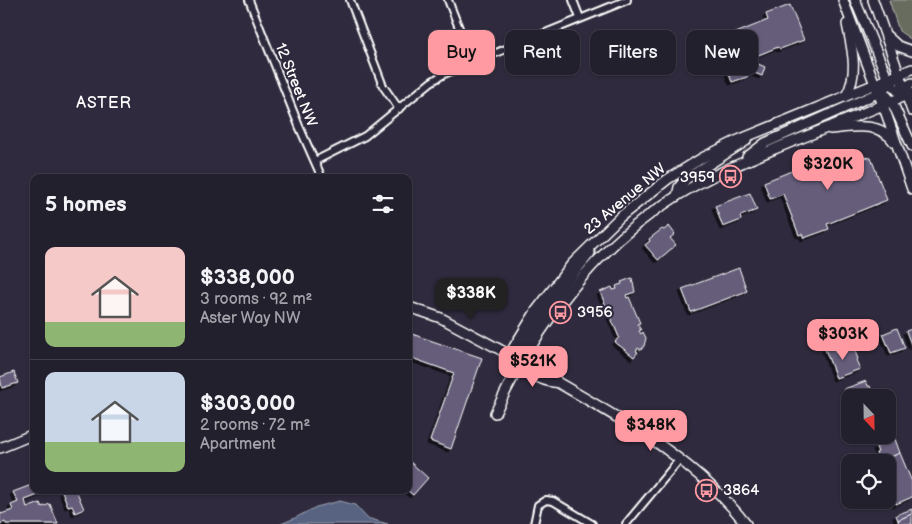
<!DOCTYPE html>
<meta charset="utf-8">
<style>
:root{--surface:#23202e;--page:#2b2836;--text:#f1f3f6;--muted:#a3a3aa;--line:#403e4a;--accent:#ff9aa2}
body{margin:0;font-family:"Balsamiq Sans",sans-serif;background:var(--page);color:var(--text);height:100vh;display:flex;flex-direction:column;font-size:19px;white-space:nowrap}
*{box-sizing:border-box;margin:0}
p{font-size:16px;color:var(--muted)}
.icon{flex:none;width:28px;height:28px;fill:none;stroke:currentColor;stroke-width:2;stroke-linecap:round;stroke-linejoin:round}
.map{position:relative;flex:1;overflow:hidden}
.drawer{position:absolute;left:30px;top:174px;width:382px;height:320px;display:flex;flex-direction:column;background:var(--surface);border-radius:10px;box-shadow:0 1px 4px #0004,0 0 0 1px var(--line)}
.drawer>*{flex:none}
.guide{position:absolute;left:428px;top:30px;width:409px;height:45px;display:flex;gap:10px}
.needle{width:32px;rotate:158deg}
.fabs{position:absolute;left:841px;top:389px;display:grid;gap:10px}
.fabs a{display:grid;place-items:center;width:55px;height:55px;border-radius:10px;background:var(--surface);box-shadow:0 1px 4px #0004,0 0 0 1px var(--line);font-size:25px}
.price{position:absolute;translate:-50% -42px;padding:0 11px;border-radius:10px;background:var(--accent);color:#111;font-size:16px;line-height:32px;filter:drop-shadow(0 1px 2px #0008)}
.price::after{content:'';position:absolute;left:50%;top:30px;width:15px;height:11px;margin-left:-8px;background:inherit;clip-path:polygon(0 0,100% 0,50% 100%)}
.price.active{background:#222;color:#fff}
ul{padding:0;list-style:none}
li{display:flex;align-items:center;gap:15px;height:125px;padding:0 15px}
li+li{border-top:1px solid var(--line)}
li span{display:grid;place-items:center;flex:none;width:140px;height:100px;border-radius:10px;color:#555}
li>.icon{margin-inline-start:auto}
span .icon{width:60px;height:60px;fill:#fffc;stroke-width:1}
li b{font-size:21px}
h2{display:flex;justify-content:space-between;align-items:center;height:60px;padding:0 15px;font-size:21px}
.chip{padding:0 18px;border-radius:10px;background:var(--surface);box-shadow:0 1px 4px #0004,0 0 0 1px var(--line);font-size:18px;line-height:45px}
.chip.active{background:var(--accent);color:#111}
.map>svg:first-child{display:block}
.green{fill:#686c5e;stroke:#b4b6ae}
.water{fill:#586481;stroke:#9ba2b3}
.building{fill:#655d7a;stroke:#fff;filter:url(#shadow)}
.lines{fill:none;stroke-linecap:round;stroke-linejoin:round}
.street-casing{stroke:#fff;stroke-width:10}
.secondary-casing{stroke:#fff;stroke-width:12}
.street{stroke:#2f2a3d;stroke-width:6}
.secondary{stroke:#2f2a3d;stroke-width:9}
.labels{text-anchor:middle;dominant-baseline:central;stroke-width:4;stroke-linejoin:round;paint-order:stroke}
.street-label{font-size:15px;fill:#fff;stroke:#2f2a3d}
.poi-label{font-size:15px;fill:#fff;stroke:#2f2a3d;text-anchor:start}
.neighbourhood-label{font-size:16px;letter-spacing:1px;fill:#fff;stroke:#2f2a3d}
</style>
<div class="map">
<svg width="912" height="524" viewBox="0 0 912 524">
<defs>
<filter id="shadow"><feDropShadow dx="-3" dy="3" stdDeviation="0" flood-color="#0009"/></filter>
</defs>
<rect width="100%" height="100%" fill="#2f2a3d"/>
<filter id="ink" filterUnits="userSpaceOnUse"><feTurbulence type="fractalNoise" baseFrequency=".02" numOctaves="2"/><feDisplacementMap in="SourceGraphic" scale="10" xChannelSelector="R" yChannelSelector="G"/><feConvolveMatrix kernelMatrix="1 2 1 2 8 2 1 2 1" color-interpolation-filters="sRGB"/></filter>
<g filter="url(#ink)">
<path class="green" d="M889,0H912V40L899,31Z"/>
<path class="water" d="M340,501L355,505L367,518L388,524H281L295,518L316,507Z"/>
<g class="building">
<path d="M790,5L804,40L780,49L778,47L756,56L754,62L765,67L762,76L750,71L747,77L732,82L716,41L768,20L766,14Z"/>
<path d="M837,153L871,158L887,200L827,224L829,229L804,238L802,234L799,235L783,194L770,199L764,182Z"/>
<path d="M750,193L757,210L740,216L741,220L723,227L715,206Z"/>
<path d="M669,226L675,234L670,238L676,245L658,260L645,245L650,241L649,239L662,229L664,230Z"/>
<path d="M739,268L747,291L691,312L682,289Z"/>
<path d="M632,278L635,292L626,295L627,298L629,297L640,323L637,324L641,330L639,331L641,334L643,332L646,338L644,346L641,350L638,348L636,351L638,352L634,357L615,342L619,337L600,292L612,287L613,290L617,289L616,286L622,284L621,282Z"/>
<path d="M897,328L905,348L891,353L883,334Z"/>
<path d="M912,329V347L906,331Z"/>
<path d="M409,333L482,358L451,449L430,441L454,373L409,357Z"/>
<path d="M833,346L836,353L853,346L858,359L856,360L860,369L836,378L825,349Z"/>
<path d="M14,372L18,383L2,388L0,377Z"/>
<path d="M866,381L868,386H870L874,398H850V403L844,389Z"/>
<path d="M895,439L900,453L879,462L876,453L878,452L876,447Z"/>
<path d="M900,453L912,482V497L896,504L888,482V462H879Z"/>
<path d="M409,461L428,478L413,495L407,490H409Z"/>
<path d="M34,484V490H45L46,492L25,500L27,508L40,503L42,507L50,504L58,524H6L5,522L0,524V511L1,514L13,510L11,505L18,502L13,492Z"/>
<path d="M65,490H76L84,509L75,513L72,505L68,506L62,491Z"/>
<path d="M912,509V514L898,520L896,515Z"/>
<path d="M912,514V524H899L898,520Z"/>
</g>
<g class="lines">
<defs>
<g id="street">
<path d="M249,0L299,126L322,178"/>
<path d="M350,0L383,86L399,109"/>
<path d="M448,0L472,61"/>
<path d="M573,0L580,18"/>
<path d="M315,161L365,136L431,82L444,74L627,0"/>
<path d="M534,524L538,505L546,500L553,501L592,524"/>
<path d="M626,524L680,459"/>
</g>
<g id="secondary">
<path d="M843,0L887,116L912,189"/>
<path d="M855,0L889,82L899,92L907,96"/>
<path d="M873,0L912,111"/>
<path d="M887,36L898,46L912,51"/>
<path d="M879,87L892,102L912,146"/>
<path d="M899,90L912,83"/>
<path d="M846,96C859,73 852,49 847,24"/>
<path d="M830,129C852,127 880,121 894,142"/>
<path d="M747,157L765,143L878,93L896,78"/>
<path d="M677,196L679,187L686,179L746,141"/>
<path d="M590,253C576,271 522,335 521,355C521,362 527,370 532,374C540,379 548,383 557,382C626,422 696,460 746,524"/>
<path d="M409,307L441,318L514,357"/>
<path d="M509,355L536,311L572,264L620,217L668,179L702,158L736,141L912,69"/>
<path d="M523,362C526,362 532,361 536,362C545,364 554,374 557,382"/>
<path d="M495,413C535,328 595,246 677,196C712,174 751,159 789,143C830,127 871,110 912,93"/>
<path d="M0,448L34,434"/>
</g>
</defs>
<use href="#street" class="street-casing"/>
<use href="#secondary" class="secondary-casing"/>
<use href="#street" class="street"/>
<use href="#secondary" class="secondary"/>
</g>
</g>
<defs>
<symbol id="bus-ring" viewBox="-11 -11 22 22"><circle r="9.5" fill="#2f2a3d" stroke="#ff9aa2" stroke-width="1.5"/><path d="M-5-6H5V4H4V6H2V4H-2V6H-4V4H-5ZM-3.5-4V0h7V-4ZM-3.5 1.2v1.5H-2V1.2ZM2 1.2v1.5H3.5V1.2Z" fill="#ff9aa2"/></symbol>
</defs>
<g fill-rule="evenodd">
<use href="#bus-ring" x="718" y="164" width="25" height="25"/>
<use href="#bus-ring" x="548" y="300" width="25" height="25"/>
<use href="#bus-ring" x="694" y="478" width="25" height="25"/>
</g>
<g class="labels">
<g class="street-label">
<text transform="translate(296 85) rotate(68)">12 Street NW</text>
<text transform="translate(625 199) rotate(-40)">23 Avenue NW</text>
</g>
<g class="poi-label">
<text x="715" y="177" text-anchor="end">3959</text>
<text x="577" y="312">3956</text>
<text x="723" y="490">3864</text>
</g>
<g class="neighbourhood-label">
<text x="104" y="103">ASTER</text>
</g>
</g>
</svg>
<div class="fabs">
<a><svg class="needle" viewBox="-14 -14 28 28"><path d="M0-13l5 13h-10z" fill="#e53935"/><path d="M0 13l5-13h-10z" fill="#a3a3aa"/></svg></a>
<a><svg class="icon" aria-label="locate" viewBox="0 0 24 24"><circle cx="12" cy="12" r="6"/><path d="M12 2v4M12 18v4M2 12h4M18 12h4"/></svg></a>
</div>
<b class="price" style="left:828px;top:191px">$320K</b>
<b class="price active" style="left:471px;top:320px">$338K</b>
<b class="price" style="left:843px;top:361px">$303K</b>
<b class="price" style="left:533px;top:388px">$521K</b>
<b class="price" style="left:651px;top:452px">$348K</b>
<div class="guide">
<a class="chip active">Buy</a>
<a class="chip">Rent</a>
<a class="chip">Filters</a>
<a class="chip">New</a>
</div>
<section class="drawer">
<h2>5 homes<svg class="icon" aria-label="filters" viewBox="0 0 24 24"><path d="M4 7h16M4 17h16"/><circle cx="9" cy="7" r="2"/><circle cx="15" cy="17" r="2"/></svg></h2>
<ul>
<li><span style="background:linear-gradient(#f6c9c9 75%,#8fb573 0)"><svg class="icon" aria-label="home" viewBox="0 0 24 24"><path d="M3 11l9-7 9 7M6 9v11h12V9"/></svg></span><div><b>$338,000</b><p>3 rooms · 92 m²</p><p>Aster Way NW</p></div></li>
<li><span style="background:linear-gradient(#c9d6e8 70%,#8fb573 0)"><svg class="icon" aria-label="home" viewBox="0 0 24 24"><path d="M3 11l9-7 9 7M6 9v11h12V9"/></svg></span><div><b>$303,000</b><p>2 rooms · 72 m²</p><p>Apartment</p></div></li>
</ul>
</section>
</div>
